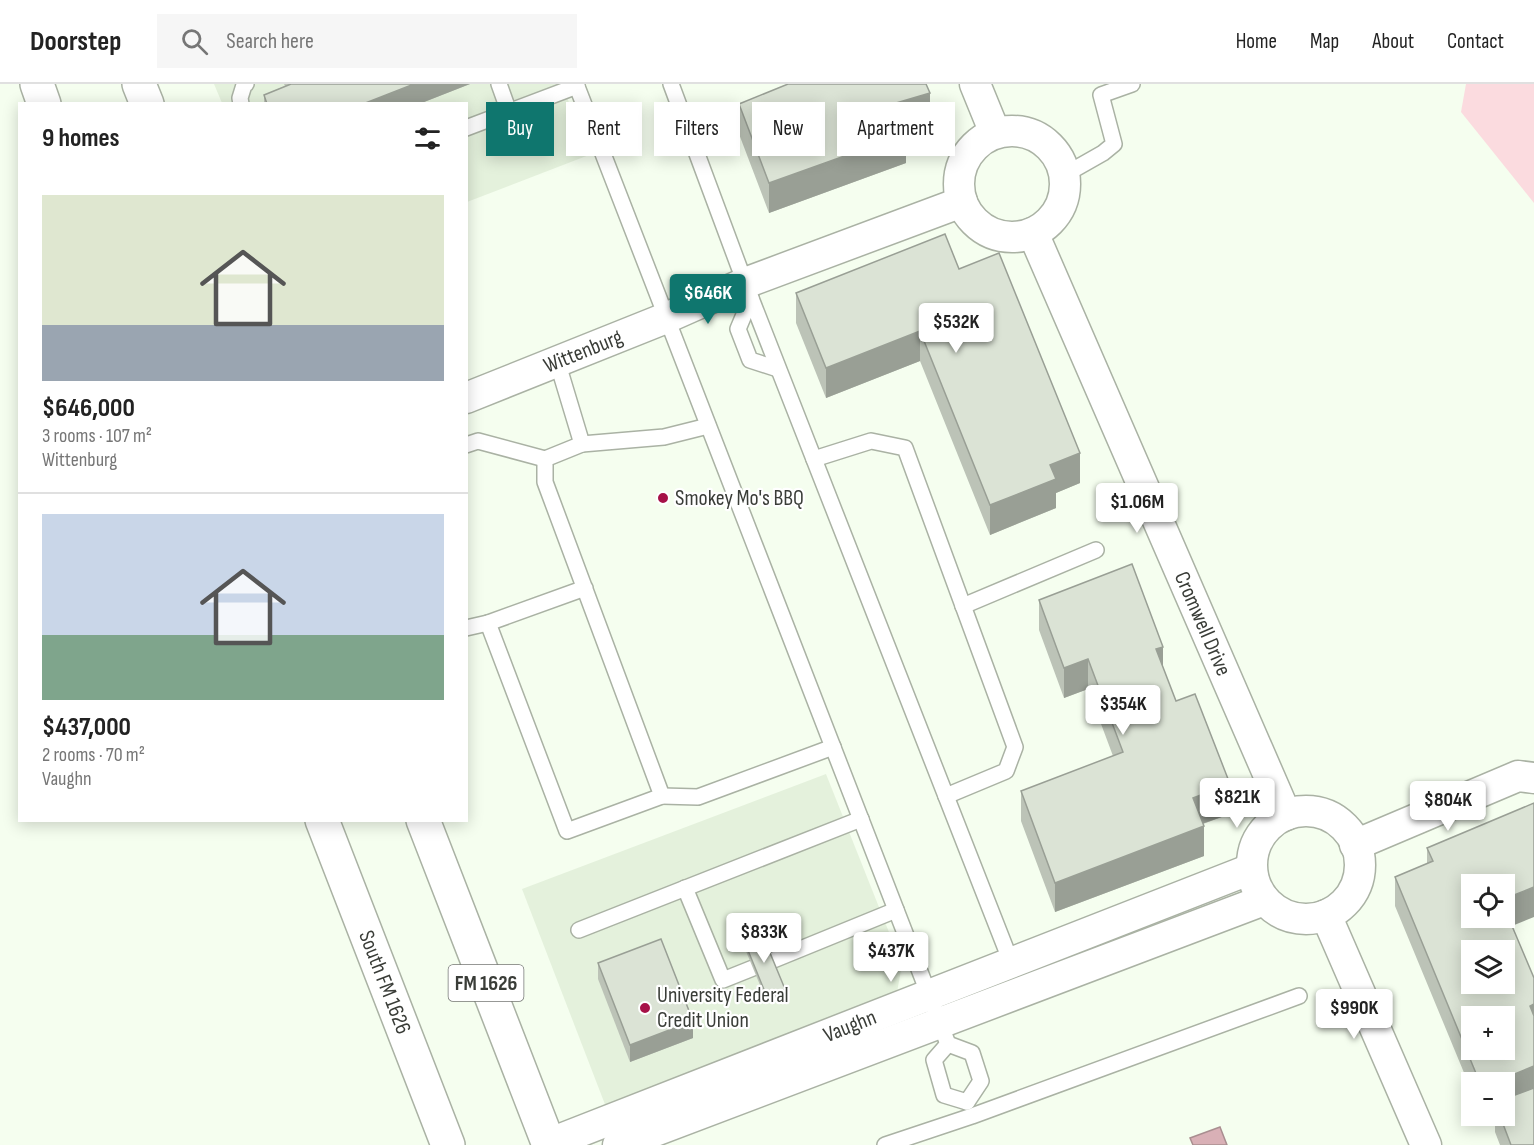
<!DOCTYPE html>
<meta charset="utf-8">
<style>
:root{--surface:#fff;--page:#f6f6f6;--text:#222;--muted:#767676;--line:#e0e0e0;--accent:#0f766e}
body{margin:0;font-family:"Sofia Sans Condensed",sans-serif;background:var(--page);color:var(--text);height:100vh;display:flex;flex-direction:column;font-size:22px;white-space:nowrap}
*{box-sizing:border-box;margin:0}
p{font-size:20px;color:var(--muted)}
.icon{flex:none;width:33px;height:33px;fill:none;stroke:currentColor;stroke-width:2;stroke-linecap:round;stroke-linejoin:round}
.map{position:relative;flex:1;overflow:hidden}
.drawer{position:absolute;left:18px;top:18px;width:450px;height:720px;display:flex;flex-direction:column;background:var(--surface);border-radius:0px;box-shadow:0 3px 15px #0003}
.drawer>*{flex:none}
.banner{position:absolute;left:486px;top:18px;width:570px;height:54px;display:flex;gap:12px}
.fabs{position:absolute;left:1461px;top:790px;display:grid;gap:12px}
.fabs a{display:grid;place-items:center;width:54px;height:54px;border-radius:0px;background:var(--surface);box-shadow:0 3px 15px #0003;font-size:30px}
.price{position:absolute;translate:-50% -51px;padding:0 14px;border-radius:6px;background:#fff;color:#222;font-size:20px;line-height:39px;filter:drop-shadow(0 2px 3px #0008)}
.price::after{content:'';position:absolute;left:50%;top:36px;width:18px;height:14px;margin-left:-9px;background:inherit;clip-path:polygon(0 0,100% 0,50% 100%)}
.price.active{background:var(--accent);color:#fff}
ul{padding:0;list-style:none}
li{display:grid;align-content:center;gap:12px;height:318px;padding:0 24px}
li+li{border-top:2px solid var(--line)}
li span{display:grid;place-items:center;height:186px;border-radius:0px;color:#555}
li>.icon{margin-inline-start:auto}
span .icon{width:108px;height:108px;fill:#fffc;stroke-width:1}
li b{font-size:26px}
h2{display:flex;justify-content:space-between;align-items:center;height:72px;padding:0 24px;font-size:26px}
.tag{padding:0 21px;border-radius:0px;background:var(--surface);box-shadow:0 3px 15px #0003;font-size:21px;line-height:54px}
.tag.active{background:var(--accent);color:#fff}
header{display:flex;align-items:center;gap:36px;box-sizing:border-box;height:84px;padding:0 30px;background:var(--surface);border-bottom:2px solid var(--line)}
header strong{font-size:28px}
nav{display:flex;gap:33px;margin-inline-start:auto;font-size:21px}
.search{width:420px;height:54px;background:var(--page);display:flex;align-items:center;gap:15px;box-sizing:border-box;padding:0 21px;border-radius:0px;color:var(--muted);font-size:22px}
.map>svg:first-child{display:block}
.built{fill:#e4f1dc}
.green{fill:#fbdbdf}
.water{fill:#d9b0b6;stroke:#a98e90;stroke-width:1.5}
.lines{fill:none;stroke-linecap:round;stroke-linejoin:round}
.service-casing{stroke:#aab2a4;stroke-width:18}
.minor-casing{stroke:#aab2a4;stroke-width:33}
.primary-casing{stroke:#aab2a4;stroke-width:36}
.service{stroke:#fff;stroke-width:15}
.minor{stroke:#fff;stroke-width:30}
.primary{stroke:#fff;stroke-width:33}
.wall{fill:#bcc3b7}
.shaded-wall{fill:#999f95}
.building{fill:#dbe3d5;stroke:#999f95;stroke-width:1.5;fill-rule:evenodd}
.poi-dot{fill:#a61147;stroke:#fff;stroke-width:2}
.labels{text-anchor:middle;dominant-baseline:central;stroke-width:4.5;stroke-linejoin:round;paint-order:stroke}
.shield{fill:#fff;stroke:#757774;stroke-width:1.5}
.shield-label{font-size:21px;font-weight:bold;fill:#3a3d38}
.street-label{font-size:22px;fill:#3a3d38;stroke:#fff}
.poi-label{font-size:22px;fill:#3a3d38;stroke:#fff;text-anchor:start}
</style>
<header>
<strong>Doorstep</strong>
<div class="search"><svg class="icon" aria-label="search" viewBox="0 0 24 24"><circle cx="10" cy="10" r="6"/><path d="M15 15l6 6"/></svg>Search here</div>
<nav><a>Home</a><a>Map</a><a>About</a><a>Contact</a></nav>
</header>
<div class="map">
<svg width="1534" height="1061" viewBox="0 0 1534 1061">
<rect width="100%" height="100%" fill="#f5feef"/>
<g class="built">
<path d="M214,0H562L589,71L467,118L466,20L222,19Z"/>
<path d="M826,690L902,881L897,908L606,1023L522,805Z"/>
</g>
<path class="green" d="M1466,0H1534V119L1461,28Z"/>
<path class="water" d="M1220,1043L1227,1061H1193L1190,1054Z"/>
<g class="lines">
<defs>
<g id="service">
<path d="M499,0L509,28"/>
<path d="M576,0L948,960L972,969L981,997L967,1018"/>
<path d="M671,0L745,199L1011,878"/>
<path d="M241,20L240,14L244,1L246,0"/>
<path d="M466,44L577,2"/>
<path d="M1066,90L1103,69L1114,60L1101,11L1132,0"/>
<path d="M751,214L738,245L750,276L778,285"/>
<path d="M557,277L582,360L545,375V398L662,712L567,747L488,539L585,504"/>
<path d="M582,360L664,353L708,342"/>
<path d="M466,361L478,357L545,375"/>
<path d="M814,375L871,357L905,364L1015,663L1006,687L946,712"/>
<path d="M963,522L1096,466"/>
<path d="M466,544L488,539"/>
<path d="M662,712L698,713L833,663"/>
<path d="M685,804L723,896L753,884"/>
<path d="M579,846L861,735"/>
<path d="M771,877L896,826"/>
<path d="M948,960L934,976L944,1011L967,1018"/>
<path d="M885,1061L972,1032L1299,912"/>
</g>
<g id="minor">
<path d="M975,0L995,49"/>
<circle cx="1012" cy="100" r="53"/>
<path id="s1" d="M1033,149L1286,731"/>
<path id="s2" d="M466,314L666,234L745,199L962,118"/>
<circle cx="1306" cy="781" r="54"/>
<path d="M1355,761L1518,692L1534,694"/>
<path d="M1326,831L1426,1061"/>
<path id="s3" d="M548,1060L1251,785"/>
<path d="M618,1061L1264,816"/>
</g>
<g id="primary">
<path d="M37,0L44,20"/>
<path d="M139,0L147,20"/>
<path id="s4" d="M322,736L448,1061"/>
<path d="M423,736L549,1061"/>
</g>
</defs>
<use href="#service" class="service-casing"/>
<use href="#minor" class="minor-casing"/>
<use href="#primary" class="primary-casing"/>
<use href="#service" class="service"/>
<use href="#minor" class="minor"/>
<use href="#primary" class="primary"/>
</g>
<g class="wall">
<path d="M284,0H470L419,20H264V11L285,2Z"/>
<path d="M739,20L930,38L905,46L906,79L769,129L739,50Z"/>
<path d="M959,185L1080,399L1056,409V424L990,451L920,277L826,314L796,239V209Z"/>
<path d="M1039,516L1163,584L1176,617L1230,730L1203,740L1204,772L1055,828L1021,737V707L1113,672L1088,605L1064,614L1039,546Z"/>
<path d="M1427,764L1512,842L1534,1061H1500L1495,1048V1032H1504V999H1472V1008L1395,822V793L1427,780Z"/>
<path d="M743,854L785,911L767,918L743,860Z"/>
<path d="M598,879L693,954L630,978L598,895Z"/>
</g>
<g class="shaded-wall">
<path d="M414,0H470L419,20H363Z"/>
<path d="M930,9V38L896,49V19Z"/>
<path d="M906,50V79L769,129V99Z"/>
<path d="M920,247V277L826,314V284Z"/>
<path d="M1080,369V399L1056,409V424L990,451V421L1050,381Z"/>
<path d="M1163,563V592L1156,565Z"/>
<path d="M1088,575V605L1064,614V584Z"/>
<path d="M1230,700V730L1193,743V714Z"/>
<path d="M1204,742V772L1055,828V799Z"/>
<path d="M1534,803V833L1502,846L1504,834V815Z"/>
<path d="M785,905V911L767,918V913Z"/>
<path d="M1534,920V950L1530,922Z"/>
<path d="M693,937V954L630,978V961Z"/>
<path d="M1534,982V1012L1504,1024V999H1493Z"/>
</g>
<g class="building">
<path d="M291,0H414L363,20H267L264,11Z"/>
<path d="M788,0H926L930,9L896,19L906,50L769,99L739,20Z"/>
<path d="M945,150L959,185L999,169L1080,369L1050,381L1056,395L990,421L920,247L826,284L796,209Z"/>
<path d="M1132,480L1163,563L1156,565L1176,617L1195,610L1230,700L1193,714L1204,742L1055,799L1021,707L1123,668L1088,575L1064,584L1039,516Z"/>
<path d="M1534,719V803L1504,815V801H1472V834H1504V823L1534,894V920L1530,922L1534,932V982L1493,999H1480L1395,793L1433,777L1427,764ZM1472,867H1504V900H1472ZM1472,933H1504V966H1472Z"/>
<path d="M761,847L785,905L767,913L743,854Z"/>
<path d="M661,855L693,937L630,961L598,879Z"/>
<path d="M1534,1004V1061H1511L1500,1032H1504V1015Z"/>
</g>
<g class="poi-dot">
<circle cx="663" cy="414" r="6"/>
<circle cx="645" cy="924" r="6"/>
</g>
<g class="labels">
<rect class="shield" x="448.5" y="881" width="75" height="36" rx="4.5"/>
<g class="shield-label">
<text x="486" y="899">FM 1626</text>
</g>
<g class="street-label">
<text stroke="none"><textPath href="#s2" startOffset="126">Wittenburg</textPath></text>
<text stroke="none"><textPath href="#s1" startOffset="426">Cromwell Drive</textPath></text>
<text stroke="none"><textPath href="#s4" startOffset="174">South FM 1626</textPath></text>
<text stroke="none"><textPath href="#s3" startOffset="324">Vaughn</textPath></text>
</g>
<g class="poi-label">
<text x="675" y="414">Smokey Mo's BBQ</text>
<text x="657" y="911">University Federal<tspan x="657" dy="25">Credit Union</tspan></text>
</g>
</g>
</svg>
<div class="fabs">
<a><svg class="icon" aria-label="locate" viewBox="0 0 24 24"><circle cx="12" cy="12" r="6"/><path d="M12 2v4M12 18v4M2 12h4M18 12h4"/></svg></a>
<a><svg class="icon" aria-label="layers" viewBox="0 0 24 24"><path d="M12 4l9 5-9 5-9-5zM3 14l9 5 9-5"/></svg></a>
<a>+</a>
<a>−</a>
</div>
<b class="price active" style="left:708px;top:241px">$646K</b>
<b class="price" style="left:956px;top:270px">$532K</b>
<b class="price" style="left:1137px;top:450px">$1.06M</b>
<b class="price" style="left:1123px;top:652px">$354K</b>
<b class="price" style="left:1237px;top:745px">$821K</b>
<b class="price" style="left:1448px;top:748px">$804K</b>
<b class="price" style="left:764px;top:880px">$833K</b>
<b class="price" style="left:891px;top:899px">$437K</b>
<b class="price" style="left:1354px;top:956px">$990K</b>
<div class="banner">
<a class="tag active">Buy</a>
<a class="tag">Rent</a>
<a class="tag">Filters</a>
<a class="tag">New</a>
<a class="tag">Apartment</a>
</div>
<section class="drawer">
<h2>9 homes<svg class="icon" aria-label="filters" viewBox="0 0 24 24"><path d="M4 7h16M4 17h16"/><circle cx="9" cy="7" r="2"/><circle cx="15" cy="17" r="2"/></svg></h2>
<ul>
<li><span style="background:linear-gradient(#dfe7d0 70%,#9aa5b1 0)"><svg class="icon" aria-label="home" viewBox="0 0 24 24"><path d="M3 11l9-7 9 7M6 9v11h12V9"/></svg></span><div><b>$646,000</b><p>3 rooms · 107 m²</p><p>Wittenburg</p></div></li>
<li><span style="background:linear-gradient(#c9d6e8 65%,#7fa58c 0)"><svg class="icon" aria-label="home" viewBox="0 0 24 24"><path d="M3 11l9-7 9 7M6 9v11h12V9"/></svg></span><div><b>$437,000</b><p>2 rooms · 70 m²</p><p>Vaughn</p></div></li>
</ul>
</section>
</div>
